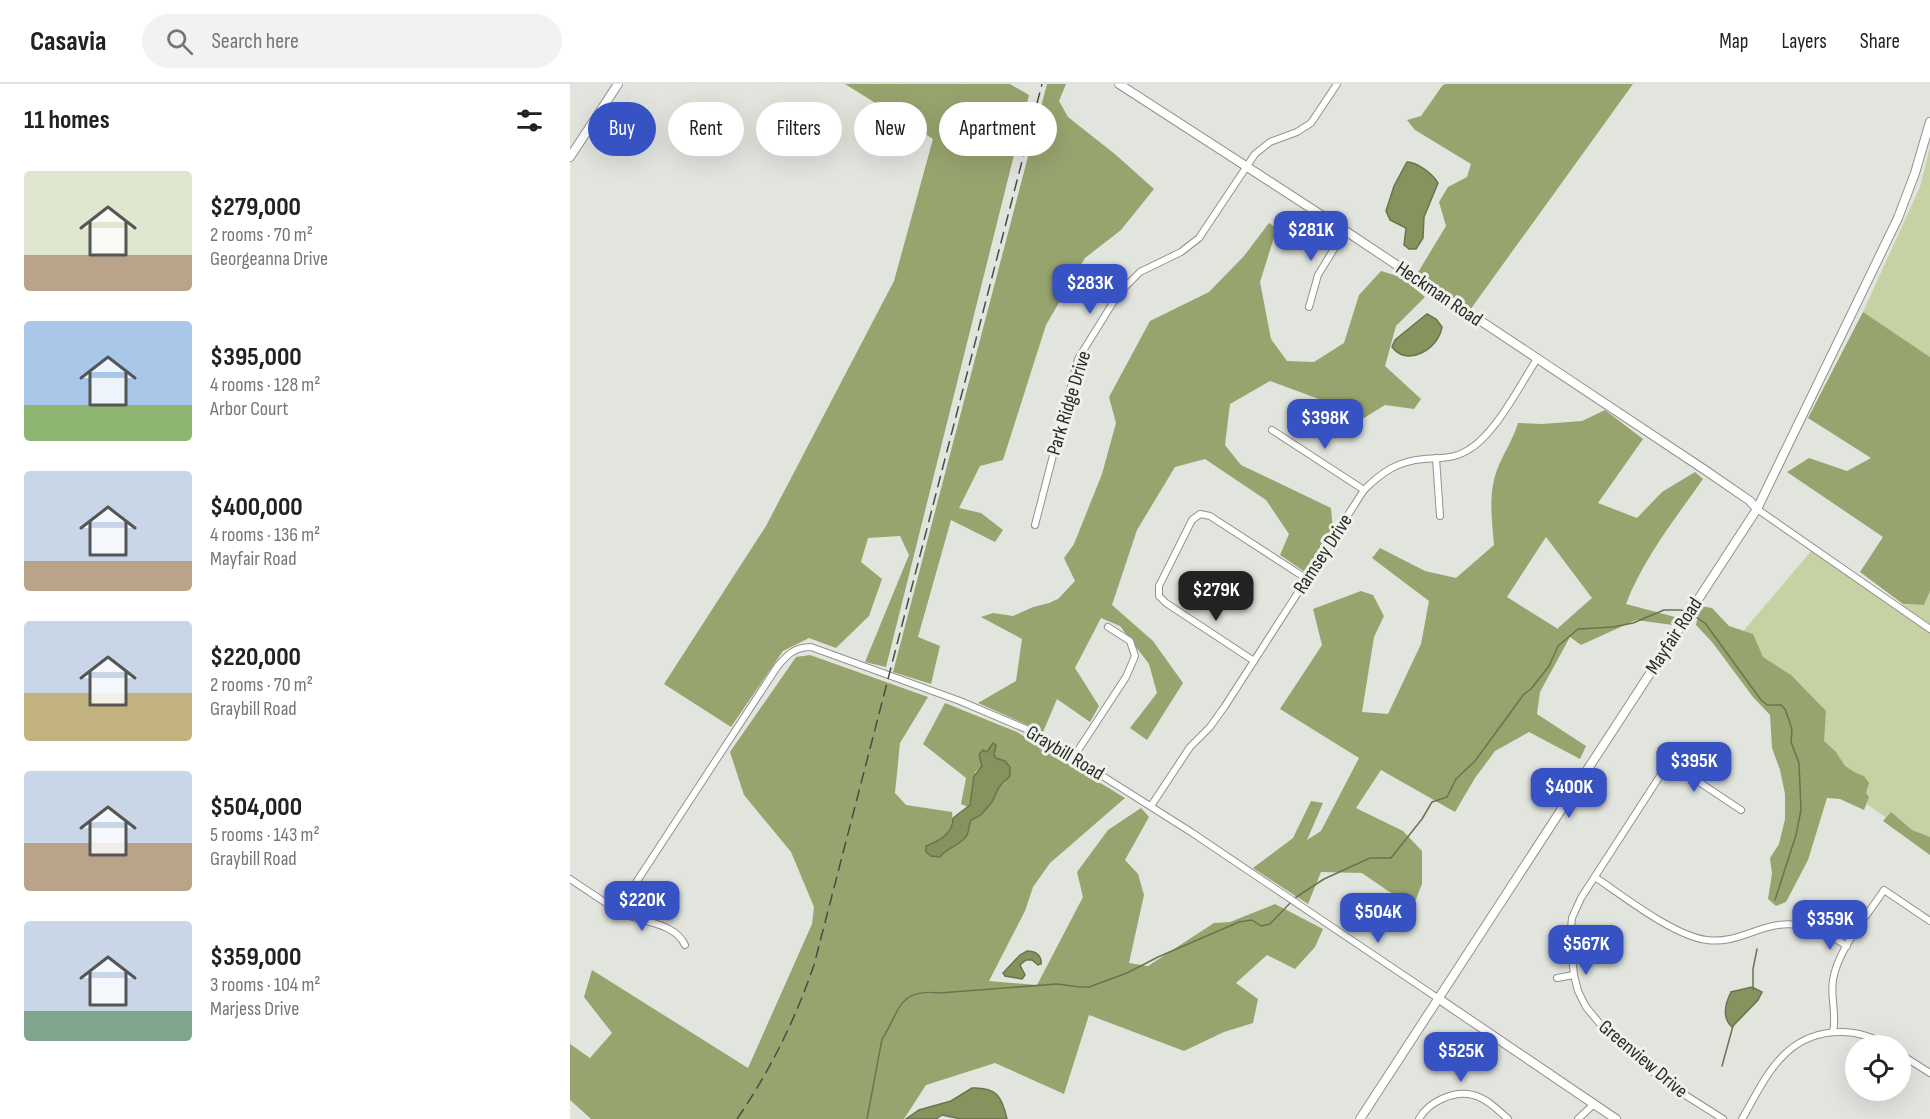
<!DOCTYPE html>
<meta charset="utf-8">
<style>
:root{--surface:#fff;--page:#f2f2f2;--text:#222;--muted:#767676;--line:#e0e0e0;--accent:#3752c3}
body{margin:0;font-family:"Sofia Sans Condensed",sans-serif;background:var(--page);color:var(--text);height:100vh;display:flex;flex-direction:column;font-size:22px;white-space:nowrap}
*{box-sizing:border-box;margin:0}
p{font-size:20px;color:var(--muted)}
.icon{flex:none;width:33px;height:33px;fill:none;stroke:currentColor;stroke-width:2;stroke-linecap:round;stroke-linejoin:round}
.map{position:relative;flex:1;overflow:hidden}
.sheet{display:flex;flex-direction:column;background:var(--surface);width:570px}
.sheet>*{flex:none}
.hud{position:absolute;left:18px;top:18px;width:570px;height:54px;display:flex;gap:12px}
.fabs{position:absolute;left:1275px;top:951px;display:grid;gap:12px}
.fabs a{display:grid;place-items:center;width:66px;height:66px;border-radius:50%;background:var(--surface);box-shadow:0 6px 24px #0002;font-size:30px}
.price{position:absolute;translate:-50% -51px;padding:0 14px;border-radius:12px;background:var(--accent);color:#fff;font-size:20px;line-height:39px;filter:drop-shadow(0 2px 3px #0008)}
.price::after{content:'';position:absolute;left:50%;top:36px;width:18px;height:14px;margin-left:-9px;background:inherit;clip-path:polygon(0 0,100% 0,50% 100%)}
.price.selected{background:#222;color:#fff}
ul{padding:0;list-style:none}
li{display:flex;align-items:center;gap:18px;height:150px;padding:0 24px}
li span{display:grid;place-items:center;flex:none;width:168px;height:120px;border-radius:6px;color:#555}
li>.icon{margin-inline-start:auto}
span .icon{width:72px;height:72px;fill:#fffc;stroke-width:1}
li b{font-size:26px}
h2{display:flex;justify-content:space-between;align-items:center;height:72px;padding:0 24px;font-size:26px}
.tag{padding:0 21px;border-radius:27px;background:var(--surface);box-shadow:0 6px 24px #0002;font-size:21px;line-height:54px}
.tag.selected{background:var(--accent);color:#fff}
header{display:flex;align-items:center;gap:36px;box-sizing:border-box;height:84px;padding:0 30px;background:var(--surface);border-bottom:2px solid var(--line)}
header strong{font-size:28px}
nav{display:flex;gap:33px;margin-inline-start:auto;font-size:21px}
.search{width:420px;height:54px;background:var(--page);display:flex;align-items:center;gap:15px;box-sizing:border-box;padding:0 21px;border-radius:33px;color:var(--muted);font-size:22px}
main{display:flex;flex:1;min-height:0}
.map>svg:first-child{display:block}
.green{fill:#c6d1a4}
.forest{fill:#98a46e;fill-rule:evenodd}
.water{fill:#87935d;stroke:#6b744d;stroke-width:1.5}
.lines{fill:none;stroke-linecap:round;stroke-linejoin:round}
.stream{stroke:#6b744d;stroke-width:1.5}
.minor-casing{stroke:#91928d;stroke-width:8}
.tertiary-casing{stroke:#91928d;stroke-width:10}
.minor{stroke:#fff;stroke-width:6}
.tertiary{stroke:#fff;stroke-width:8}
.rail{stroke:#4a4b48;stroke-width:1.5;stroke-dasharray:12 6;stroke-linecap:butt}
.labels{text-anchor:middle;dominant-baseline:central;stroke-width:6;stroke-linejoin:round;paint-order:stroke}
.street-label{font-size:20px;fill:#2a2b29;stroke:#eff1eb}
</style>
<header>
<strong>Casavia</strong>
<div class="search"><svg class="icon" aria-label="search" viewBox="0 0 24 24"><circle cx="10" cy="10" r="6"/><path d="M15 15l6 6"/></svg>Search here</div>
<nav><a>Map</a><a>Layers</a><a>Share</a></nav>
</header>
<main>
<section class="sheet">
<h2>11 homes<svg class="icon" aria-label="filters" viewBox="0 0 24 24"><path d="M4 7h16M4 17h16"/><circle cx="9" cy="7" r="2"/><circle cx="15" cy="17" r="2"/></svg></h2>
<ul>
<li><span style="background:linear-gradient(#dfe7d0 70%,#b9a48a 0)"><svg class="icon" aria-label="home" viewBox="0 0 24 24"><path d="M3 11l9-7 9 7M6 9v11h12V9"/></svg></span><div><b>$279,000</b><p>2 rooms · 70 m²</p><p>Georgeanna Drive</p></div></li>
<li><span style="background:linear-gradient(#a9c7e8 70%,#8fb573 0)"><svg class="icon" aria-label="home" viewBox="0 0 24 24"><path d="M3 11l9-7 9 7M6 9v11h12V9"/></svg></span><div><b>$395,000</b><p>4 rooms · 128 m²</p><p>Arbor Court</p></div></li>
<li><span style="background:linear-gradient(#c9d6e8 75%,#b9a48a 0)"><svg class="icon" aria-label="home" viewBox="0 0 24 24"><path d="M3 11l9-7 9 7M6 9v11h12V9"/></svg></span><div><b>$400,000</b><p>4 rooms · 136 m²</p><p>Mayfair Road</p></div></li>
<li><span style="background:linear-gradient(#c9d6e8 60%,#c2b280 0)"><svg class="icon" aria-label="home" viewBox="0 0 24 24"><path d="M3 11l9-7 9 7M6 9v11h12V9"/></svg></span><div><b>$220,000</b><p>2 rooms · 70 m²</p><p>Graybill Road</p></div></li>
<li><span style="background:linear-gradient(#c9d6e8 60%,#b9a48a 0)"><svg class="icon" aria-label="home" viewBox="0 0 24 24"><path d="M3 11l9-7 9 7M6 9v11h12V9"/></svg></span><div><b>$504,000</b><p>5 rooms · 143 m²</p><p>Graybill Road</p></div></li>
<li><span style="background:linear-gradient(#c9d6e8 75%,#7fa58c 0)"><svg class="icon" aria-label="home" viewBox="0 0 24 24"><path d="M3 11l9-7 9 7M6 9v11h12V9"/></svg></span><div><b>$359,000</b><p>3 rooms · 104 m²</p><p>Marjess Drive</p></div></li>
</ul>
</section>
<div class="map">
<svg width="1360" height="1035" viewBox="0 0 1360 1035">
<rect width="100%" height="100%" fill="#e2e4de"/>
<g class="green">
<path d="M1360,63V273L1293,228L1350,103Z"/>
<path d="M1242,466L1321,520L1354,521L1360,507V765L1294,718L1159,564Z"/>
</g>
<g class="forest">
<path d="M275,0H440L459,11L316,583L295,578L339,471L330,452L298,454L291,478L312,495L299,532L266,564L239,554L213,567L161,643L94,600L196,442L324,197L363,55Z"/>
<path d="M477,0H496L489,17L498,33L546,71L584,105L551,146L515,174L476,241L433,376L410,382L389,424L411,429L433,446L425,458L381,436L348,553L370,562L361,600L323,588Z"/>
<path d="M875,0H1063L900,226L847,190L876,142L869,118L878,103L897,93L901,80L845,46L837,36L851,32L872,2Z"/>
<path d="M699,139L707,144L690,198L701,255L717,277L744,278L774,259L789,211L811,187L831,193L855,213L826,242L815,282L851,315L844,325L815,321L781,342L757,318L700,297L660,320L655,361L671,381L761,424L763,447L735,488L710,471L719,450L696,416L635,375L605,383L567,446L542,521L583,557L613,599L577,656L560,644L587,609L579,580L550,542L531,534L505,584L529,622L520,638L487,615L473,648L408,619L446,597L452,555L411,533L423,529L443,532L463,523L479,519L488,515L505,497L494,474L504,460L532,390L546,339L539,313L580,237L639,208L674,172Z"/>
<path d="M1293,228L1360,273V507L1354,521L1333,520L1290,488L1313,453L1217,388L1239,374L1277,387L1301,374L1238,334Z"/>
<path d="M1035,326L1073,355L1028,419L1067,434L1092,408L1125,388L1133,395C1105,435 1073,475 1056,520L1105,533L1103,541L1066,536L1011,561L1000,553L970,608L967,630L1016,662L1010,675L959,648L925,667L905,694L885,728L811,686L786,724L833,747L852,767V800L844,820L818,807L792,789L751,788L738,820L683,784L723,754L741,717L753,719L737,756L751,747L789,674L710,625L752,561L743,525L791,507L803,511L814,532L804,553L792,628L818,630L851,560L859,517L802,474L810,464L855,487L886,494L924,461C922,437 918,410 927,386C933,370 943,356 948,339L972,340L1012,337ZM976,453L1022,514L988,544V545L937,513Z"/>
<path d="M1130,522L1142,524L1159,542L1183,550L1193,573L1221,591L1256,627L1254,657L1266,668L1275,682L1286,689L1294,692L1299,699L1296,709L1299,713L1294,726L1270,715L1257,714L1238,776L1216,818L1206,822L1198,815L1202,790L1200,774L1209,760L1215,735V710L1210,686L1202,664L1200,631L1183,613L1142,558L1126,541Z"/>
<path d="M240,571L358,613L330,659L325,709L336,721L382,728C384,749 374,755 355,763L371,770L393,756L401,736L422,718L429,703L436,698L428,675L424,672L426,661L420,663L412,682L405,688L400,721L398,723L391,720L396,694L353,660L375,619L447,648L555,714L480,779L463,803L455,827L419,897L467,901L513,813L507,788L538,746L571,724L579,733L555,776L568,790L574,811L559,879L578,882L644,839L660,838L705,820L753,845L745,863L725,885L697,871L666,899L688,915L683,939L654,948L614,967L519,931L494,1010L425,979L356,1001L334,1035H21L0,1016V960L20,974L42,949L14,913L22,886L178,984L242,840L244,823L221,768L174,711L160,668L226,573Z"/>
<path d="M1321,728L1342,746L1360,753V771L1313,737Z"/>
</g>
<g class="water">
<path d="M837,78C847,78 863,90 868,99L854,133L853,154L846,165H839L834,161L836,144L820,136L816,127L824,102Z"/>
<path d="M857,230L866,235L872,243C869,264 838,284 822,263L825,256Z"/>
<path d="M423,659L426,661L424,671L426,674L435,677L440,683V692L429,703L422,718L411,731L401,736C399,741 399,747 397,751C392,761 376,764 370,773L361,772L356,768V762C369,757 383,750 383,734L400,721L404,692L412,682L409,671L413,666L417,668Z"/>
<path d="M457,867C465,867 472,871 471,880L468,881L462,876H456L450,881L455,891L452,895L435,892L433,889L450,871Z"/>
<path d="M1182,903L1192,908L1188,916L1162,943C1152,934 1155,920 1161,908Z"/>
<path d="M402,1004C426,1003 432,1012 437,1035H391L372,1031L366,1035H336L349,1026L381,1017Z"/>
</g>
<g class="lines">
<g class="stream">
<path d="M1123,531L1135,539L1191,616L1197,621H1211L1215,625L1219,636L1222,646L1221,658L1229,679L1231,726L1226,751L1205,816"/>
<path d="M725,814L754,795L800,774H821L852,735L862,718L877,713L886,695L905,677L954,610L961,605L979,582L988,562L1008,545L1043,543L1063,539L1094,526H1111L1116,528"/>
<path d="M1183,905V885L1187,865"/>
<path d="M1152,982L1163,942"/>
<path d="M297,1035L312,955C330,928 327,904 369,909L487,900L510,903H519L557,889L588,873L669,838L682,836L691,842L700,840L722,817"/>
</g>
<defs>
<g id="minor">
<path d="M739,223L748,191L775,147"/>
<path d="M702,346L794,406"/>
<path d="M866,374L870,432"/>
<path d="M1187,425L1360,545"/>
<path d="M465,441L508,275L549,209L570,188L611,168L629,154L685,70L700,58L727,48L741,39L767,0"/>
<path d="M684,577L596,519L589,512V502L622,436L630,430L640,432L737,495"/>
<path d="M503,674L556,593L565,572L560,557L538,543"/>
<path d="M581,722L620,663L640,643L655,622L794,406C812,388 828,377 854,375C869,374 884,375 898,366C925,351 950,301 967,275"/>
<path d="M1025,793C1053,812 1104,852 1137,856C1158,859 1175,850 1195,844C1226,834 1251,845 1277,862"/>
<path d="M0,795L42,823L52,820L207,583C217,571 224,563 241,563L390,617L463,648L621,748L869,915"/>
<path d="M42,823C48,826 54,829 60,832C79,839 106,841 115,861"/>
<path d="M987,894L1004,891"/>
<path d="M1263,948C1267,930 1260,913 1263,896C1268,865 1297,832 1314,806L1360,837"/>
<path d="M1330,970L1360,989"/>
<path d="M849,1035C858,1018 884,1006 903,1011C916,1014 928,1026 938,1035"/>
<path d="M1008,1035L1024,1020"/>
<path d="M1153,1035L1093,997L1031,941L1016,923L1008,907L1004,891L1000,855L1002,834L1011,814L1099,678L1171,726"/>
<path d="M1172,1035C1184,1015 1195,990 1212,973C1239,944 1284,940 1317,962"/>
</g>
<g id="tertiary">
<path d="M549,0L756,134L1135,386L1180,417L1187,425"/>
<path d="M0,73L48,0"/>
<path d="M869,915L1046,1035"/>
<path d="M790,1035L1187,425L1328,134L1345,89L1360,38"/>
</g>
</defs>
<use href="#minor" class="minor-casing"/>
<use href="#tertiary" class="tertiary-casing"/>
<use href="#minor" class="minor"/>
<use href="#tertiary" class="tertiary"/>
<path class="rail" d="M167,1035C200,987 225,936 244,881L472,0"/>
</g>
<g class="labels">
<g class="street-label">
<text transform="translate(869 210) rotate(34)">Heckman Road</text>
<text transform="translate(499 319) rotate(-73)">Park Ridge Drive</text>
<text transform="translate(753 470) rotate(-57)">Ramsey Drive</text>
<text transform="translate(1104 552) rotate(-57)">Mayfair Road</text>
<text transform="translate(495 669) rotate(31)">Graybill Road</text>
<text transform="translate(1073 975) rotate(40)">Greenview Drive</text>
</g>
</g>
</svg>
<div class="fabs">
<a><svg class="icon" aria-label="locate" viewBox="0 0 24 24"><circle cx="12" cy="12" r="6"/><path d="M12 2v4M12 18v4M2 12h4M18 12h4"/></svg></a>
</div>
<b class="price" style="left:741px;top:178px">$281K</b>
<b class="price" style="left:520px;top:231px">$283K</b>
<b class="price" style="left:755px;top:366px">$398K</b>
<b class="price selected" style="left:646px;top:538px">$279K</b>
<b class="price" style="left:1124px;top:709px">$395K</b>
<b class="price" style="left:999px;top:735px">$400K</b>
<b class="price" style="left:72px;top:848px">$220K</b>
<b class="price" style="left:808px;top:860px">$504K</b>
<b class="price" style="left:1260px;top:867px">$359K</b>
<b class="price" style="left:1016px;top:892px">$567K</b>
<b class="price" style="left:891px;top:999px">$525K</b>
<div class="hud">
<a class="tag selected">Buy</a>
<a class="tag">Rent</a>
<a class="tag">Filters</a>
<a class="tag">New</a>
<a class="tag">Apartment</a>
</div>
</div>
</main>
